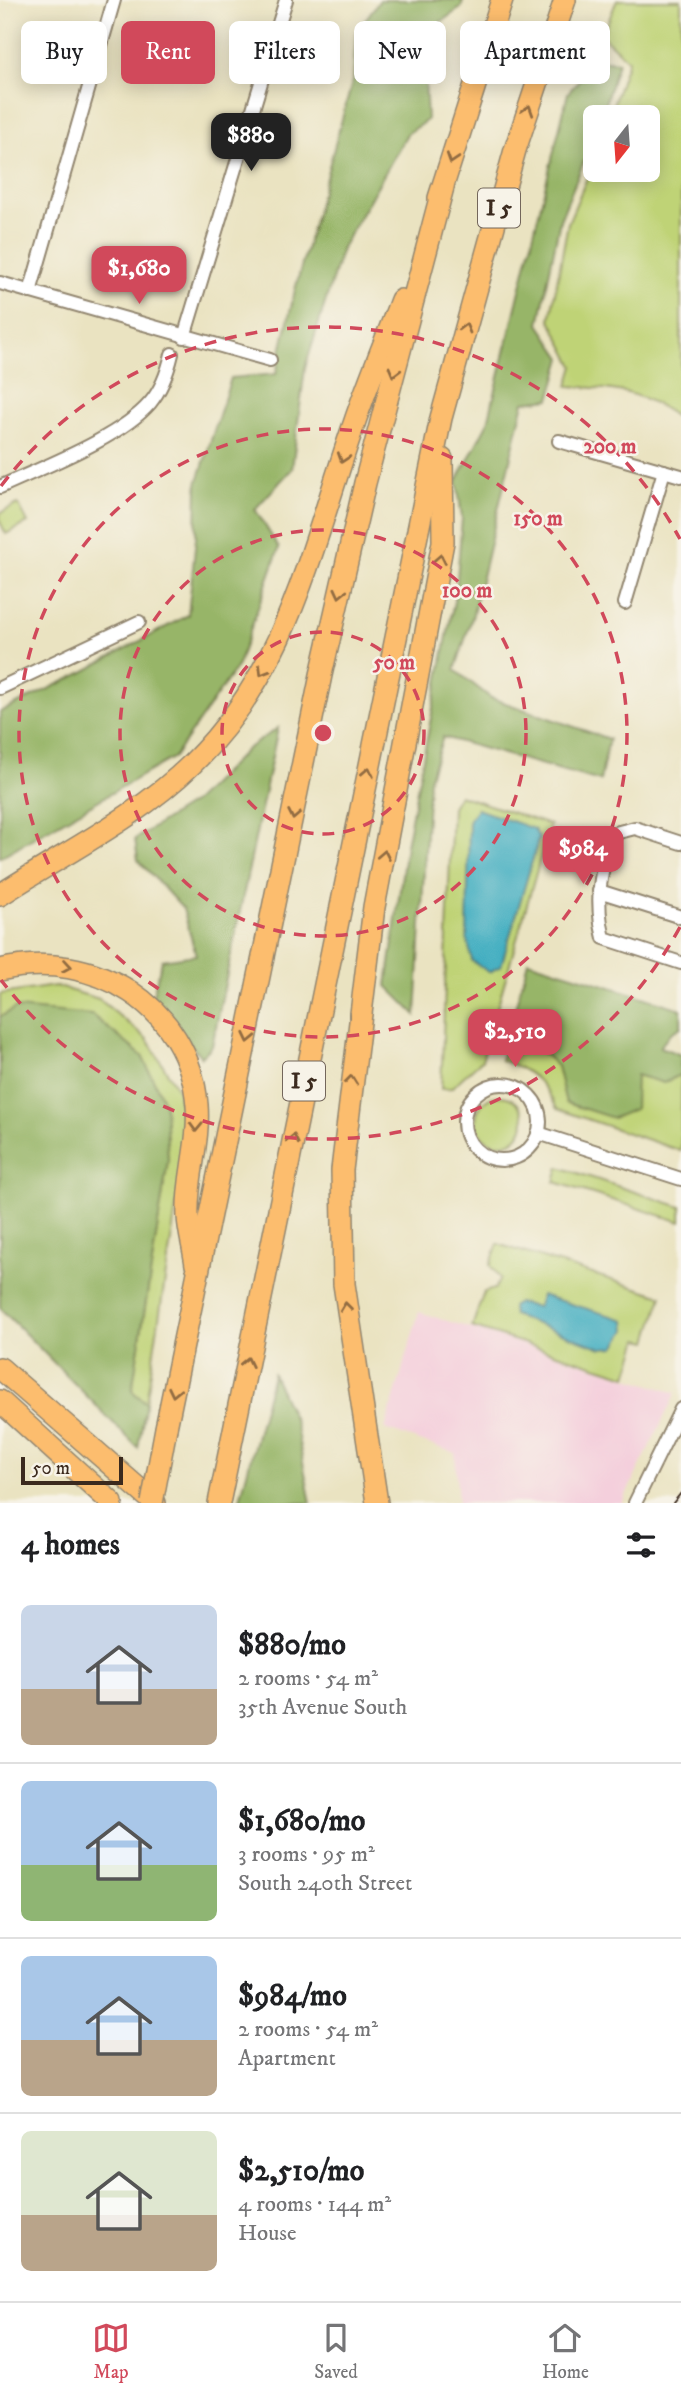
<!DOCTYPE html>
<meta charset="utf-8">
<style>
:root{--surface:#fff;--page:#f6f6f6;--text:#202124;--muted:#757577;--line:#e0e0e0;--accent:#d1495b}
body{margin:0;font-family:"IM FELL DW Pica",serif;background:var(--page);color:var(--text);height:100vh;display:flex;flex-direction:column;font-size:26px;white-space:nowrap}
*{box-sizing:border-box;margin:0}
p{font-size:23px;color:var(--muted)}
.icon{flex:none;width:38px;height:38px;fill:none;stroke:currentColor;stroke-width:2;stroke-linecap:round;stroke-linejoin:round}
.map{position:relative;height:1503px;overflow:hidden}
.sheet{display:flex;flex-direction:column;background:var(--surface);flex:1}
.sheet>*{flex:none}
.top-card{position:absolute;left:21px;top:21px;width:640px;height:63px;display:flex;gap:14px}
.needle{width:46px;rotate:197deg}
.tools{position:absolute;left:583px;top:105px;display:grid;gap:14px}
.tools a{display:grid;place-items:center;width:77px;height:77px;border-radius:10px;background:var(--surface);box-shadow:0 4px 18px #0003;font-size:35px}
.scale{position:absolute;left:21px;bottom:18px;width:102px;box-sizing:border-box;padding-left:7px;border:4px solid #3b2a1e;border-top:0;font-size:19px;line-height:24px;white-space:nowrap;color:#3b2a1e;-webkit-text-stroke:5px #f7f3e8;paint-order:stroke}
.price{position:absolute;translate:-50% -60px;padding:0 16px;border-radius:14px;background:var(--accent);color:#fff;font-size:23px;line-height:46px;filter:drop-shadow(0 2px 4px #0008)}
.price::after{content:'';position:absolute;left:50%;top:42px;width:21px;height:16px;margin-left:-10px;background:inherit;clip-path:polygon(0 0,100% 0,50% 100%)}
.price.current{background:#222;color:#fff}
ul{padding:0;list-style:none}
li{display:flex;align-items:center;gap:21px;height:175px;padding:0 21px}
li+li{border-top:2px solid var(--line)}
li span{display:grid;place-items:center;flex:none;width:196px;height:140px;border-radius:10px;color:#555}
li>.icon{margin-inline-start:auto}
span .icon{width:84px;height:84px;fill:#fffc;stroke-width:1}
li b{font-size:30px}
h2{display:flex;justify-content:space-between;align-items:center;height:84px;padding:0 21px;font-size:30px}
.pill{padding:0 24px;border-radius:10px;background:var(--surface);box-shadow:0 4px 18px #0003;font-size:24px;line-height:63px}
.pill.current{background:var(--accent);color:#fff}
.tabs{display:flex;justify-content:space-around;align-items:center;height:98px;border-top:2px solid var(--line);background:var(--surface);font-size:19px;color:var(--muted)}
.tabs a{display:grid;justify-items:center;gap:4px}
.tabs .current{color:var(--accent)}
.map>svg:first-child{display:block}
.built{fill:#f4cfdc}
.green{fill:#bfd376;stroke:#7d7e4a;stroke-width:2}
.forest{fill:#97b567;stroke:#697042;stroke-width:2}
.water{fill:#43aec1;stroke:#3f6c70;stroke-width:2}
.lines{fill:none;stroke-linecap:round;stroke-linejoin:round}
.street-casing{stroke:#928670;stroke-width:16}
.highway-casing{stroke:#928670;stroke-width:24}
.street{stroke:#fff;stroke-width:12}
.highway{stroke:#fcbd6e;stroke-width:21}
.tram{stroke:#3b2a1e;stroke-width:2}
.highway-bridge-casing{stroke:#928670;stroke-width:24;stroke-linecap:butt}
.highway-bridge{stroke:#fcbd6e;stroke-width:21}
.oneway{stroke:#926c42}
.ring{fill:none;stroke:#d1495b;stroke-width:3.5;stroke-dasharray:12 9}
.labels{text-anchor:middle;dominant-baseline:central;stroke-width:5;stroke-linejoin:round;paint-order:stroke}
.shield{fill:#f7f3e8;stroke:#73665b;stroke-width:2}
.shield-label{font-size:23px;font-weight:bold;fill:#3b2a1e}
.centre{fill:#d1495b;stroke:#f7f3e8;stroke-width:3.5}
.ring-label{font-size:21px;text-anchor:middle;font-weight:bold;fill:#d1495b;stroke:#f7f3e8;stroke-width:5;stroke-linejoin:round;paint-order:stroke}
</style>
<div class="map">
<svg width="681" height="1503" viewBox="0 0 681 1503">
<rect width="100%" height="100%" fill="#f7f3e8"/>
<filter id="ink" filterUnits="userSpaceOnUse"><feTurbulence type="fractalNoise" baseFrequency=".0143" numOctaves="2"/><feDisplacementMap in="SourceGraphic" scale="14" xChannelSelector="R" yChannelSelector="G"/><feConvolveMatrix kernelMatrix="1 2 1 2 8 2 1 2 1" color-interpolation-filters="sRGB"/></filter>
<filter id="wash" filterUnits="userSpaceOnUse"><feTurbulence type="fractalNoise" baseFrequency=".00686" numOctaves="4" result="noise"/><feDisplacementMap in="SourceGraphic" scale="28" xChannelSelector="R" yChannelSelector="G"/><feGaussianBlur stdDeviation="1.57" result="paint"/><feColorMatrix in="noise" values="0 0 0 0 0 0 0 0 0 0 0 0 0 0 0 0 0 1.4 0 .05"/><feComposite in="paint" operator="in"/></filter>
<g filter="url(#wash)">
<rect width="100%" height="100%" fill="#eae3c1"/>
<path class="built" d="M419,1312L676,1393L622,1503H458L455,1453L385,1429Z"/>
<g class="green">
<path d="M617,0H681V421C644,390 614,389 568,386L574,366L550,320L568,223L595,159V170H648V117H609L628,60L602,36Z"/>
<path d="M18,504L28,523L6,534L0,522V513Z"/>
<path d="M459,795L550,825L482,1060L451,1088L441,1089L452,807Z"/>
<path d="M55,986L99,999L147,1039L178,1090L185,1150L146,1403L132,1391L168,1160L164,1104L16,1008L0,1017V994Z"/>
<path d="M511,1023L557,1066L566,1103L636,1075L664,1083L681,1074V1151L557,1109C544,1081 530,1070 501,1060Z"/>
<circle cx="500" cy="1120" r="24"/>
<path d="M559,1167L681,1207V1222L555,1182Z"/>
<path d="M498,1244L662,1296L648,1341L639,1339L627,1376L472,1327L484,1292L495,1289L500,1278L490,1265Z"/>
</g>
<g class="forest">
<path d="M380,0H463L461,8L423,34L427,120L407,134L342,248L305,368L292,469L255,509L279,548L238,665L174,757L0,857V712L78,675L188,615L196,538L197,484L231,378L276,374L295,290L353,79L356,32Z"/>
<path d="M596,60L618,62L601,117H595V134L560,220L539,324L562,358L550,399L524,402L472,618L455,670L491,698L609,739L600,781L443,737L429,780L416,1015L387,986L406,845L456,591L462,518L457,481L488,422L568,93Z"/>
<path d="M278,728L212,1046L201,1057L152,998L162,960L196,955L183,909L138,860L135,839L195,801L247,749Z"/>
<path d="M528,961L681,1009V1027L671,1033L660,1047L681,1055L680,1075L664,1083L636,1075L635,1109L613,1118L566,1103L557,1066L511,1023Z"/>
<path d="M16,1008L92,1015L142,1056L165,1104L168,1160L132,1391L146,1403L138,1448L0,1308V1017Z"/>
<path d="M273,1374L295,1422L311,1503H239Z"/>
</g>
<g class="water">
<path d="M477,809L534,829L539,838L501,966L489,972L472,961L467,938L469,819Z"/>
<path d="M541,1295L625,1320L626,1330L615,1347L601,1348L513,1315L512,1307L518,1303L538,1307Z"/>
</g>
</g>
<g filter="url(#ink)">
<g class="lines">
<defs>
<g id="street">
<path d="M0,283L270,360"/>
<path d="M30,292L114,0"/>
<path d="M184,337L286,0"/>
<path d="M559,441L681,476"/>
<path d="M0,487C43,467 120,438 150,403C161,390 168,371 172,354"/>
<path d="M625,603L664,471"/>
<path d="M0,688L139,622"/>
<path d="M681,843L635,828L615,833C599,866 595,904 604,938L681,963"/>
<path d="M599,891L681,917"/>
<circle cx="502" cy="1122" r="38"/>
<path d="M538,1133L681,1179"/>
<path d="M635,1503L681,1409"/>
</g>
<g id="highway">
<path d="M439,198L502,0"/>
<path d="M0,895C64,853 137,818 192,764C289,669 311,547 354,424C368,382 385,342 401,300"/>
<path d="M0,970C93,948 189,1005 197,1105C200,1143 186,1180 188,1217C189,1233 194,1249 196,1265"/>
<path d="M0,1368L155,1503"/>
<path d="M0,1401L112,1503"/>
<path d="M166,1428L321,675L365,483L443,187"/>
<path d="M219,1503L441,418L515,150L565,0"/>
<path d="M377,1503L344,1284L342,1170L374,907L443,542L442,459"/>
</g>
</defs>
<use href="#street" class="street-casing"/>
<use href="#highway" class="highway-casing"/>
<use href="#street" class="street"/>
<use href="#highway" class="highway"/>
<path class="tram" d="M673,1503L681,1493"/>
<defs>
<path id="highway-bridge" d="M152,1503L166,1428"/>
</defs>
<use href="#highway-bridge" class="highway-bridge-casing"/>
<use href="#highway-bridge" class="highway-bridge"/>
</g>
<defs><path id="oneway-chevron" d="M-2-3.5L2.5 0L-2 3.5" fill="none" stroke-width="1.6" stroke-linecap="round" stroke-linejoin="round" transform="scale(1.75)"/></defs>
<g class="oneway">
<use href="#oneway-chevron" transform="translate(528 110) rotate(-72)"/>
<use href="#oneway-chevron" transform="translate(452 159) rotate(108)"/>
<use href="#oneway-chevron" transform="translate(465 328) rotate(-75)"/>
<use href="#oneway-chevron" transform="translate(394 372) rotate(105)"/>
<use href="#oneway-chevron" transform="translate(343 458) rotate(108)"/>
<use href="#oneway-chevron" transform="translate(440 559) rotate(-79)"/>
<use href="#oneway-chevron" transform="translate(340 593) rotate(103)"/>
<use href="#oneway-chevron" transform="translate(263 671) rotate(121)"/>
<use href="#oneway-chevron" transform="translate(368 772) rotate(-78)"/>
<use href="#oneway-chevron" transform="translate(294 815) rotate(101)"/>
<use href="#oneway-chevron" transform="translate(384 855) rotate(-79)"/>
<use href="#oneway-chevron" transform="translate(67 966) rotate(9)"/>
<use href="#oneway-chevron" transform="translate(249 1038) rotate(102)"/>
<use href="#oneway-chevron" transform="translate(351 1080) rotate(-84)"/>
<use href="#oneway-chevron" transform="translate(196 1127) rotate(92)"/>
<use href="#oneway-chevron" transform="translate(293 1139) rotate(-78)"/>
<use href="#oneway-chevron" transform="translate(346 1307) rotate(-97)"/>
<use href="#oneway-chevron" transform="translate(247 1362) rotate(-78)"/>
<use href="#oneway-chevron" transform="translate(174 1392) rotate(102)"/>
</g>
</g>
<g class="ring">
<circle cx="323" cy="733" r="101"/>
<circle cx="323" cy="733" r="203"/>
<circle cx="323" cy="733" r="304"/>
<path d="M680 927A406 406 0 0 1 1 980M1 486A406 406 0 0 1 680 539"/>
</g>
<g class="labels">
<g class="shield">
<rect x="478" y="188.5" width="42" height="39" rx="5"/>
<rect x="283" y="1061.5" width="42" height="39" rx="5"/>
</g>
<g class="shield-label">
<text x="499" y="208">I 5</text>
<text x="304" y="1081">I 5</text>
</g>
</g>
<circle cx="323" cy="733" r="10" class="centre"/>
<g class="ring-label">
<text x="610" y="453">200 m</text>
<text x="538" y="525">150 m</text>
<text x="467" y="597">100 m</text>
<text x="394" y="669">50 m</text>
</g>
</svg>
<div class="tools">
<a><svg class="needle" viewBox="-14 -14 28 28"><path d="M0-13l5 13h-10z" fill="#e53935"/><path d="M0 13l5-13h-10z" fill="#757577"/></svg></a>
</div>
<div class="scale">50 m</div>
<b class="price current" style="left:251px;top:173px">$880</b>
<b class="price" style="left:139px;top:306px">$1,680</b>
<b class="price" style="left:583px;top:886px">$984</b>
<b class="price" style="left:515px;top:1069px">$2,510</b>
<div class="top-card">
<a class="pill">Buy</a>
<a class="pill current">Rent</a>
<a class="pill">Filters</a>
<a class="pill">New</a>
<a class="pill">Apartment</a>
</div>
</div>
<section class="sheet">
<h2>4 homes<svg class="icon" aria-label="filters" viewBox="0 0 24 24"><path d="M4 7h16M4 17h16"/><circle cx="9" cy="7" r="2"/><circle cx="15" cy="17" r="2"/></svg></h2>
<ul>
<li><span style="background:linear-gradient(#c9d6e8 60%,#b9a48a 0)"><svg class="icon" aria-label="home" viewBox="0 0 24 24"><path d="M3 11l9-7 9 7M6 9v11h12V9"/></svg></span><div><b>$880/mo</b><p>2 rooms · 54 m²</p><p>35th Avenue South</p></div></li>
<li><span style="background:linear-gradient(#a9c7e8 60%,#8fb573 0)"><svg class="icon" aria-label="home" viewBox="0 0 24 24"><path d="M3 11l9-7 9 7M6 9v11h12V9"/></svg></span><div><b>$1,680/mo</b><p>3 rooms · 95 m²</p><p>South 240th Street</p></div></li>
<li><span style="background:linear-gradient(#a9c7e8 60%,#b9a48a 0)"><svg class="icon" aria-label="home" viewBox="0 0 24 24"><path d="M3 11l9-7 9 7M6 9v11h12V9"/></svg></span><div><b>$984/mo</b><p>2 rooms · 54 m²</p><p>Apartment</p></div></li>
<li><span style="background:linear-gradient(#dfe7d0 60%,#b9a48a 0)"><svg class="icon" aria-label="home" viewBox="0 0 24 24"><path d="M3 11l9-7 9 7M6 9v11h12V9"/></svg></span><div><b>$2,510/mo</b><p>4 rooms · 144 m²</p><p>House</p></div></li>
</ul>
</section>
<nav class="tabs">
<a class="current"><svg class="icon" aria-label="map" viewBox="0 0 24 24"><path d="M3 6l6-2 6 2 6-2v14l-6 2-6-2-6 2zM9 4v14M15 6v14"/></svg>Map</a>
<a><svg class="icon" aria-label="saved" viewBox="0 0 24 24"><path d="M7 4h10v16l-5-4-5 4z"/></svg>Saved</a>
<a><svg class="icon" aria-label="home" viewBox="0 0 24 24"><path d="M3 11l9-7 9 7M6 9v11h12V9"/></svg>Home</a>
</nav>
